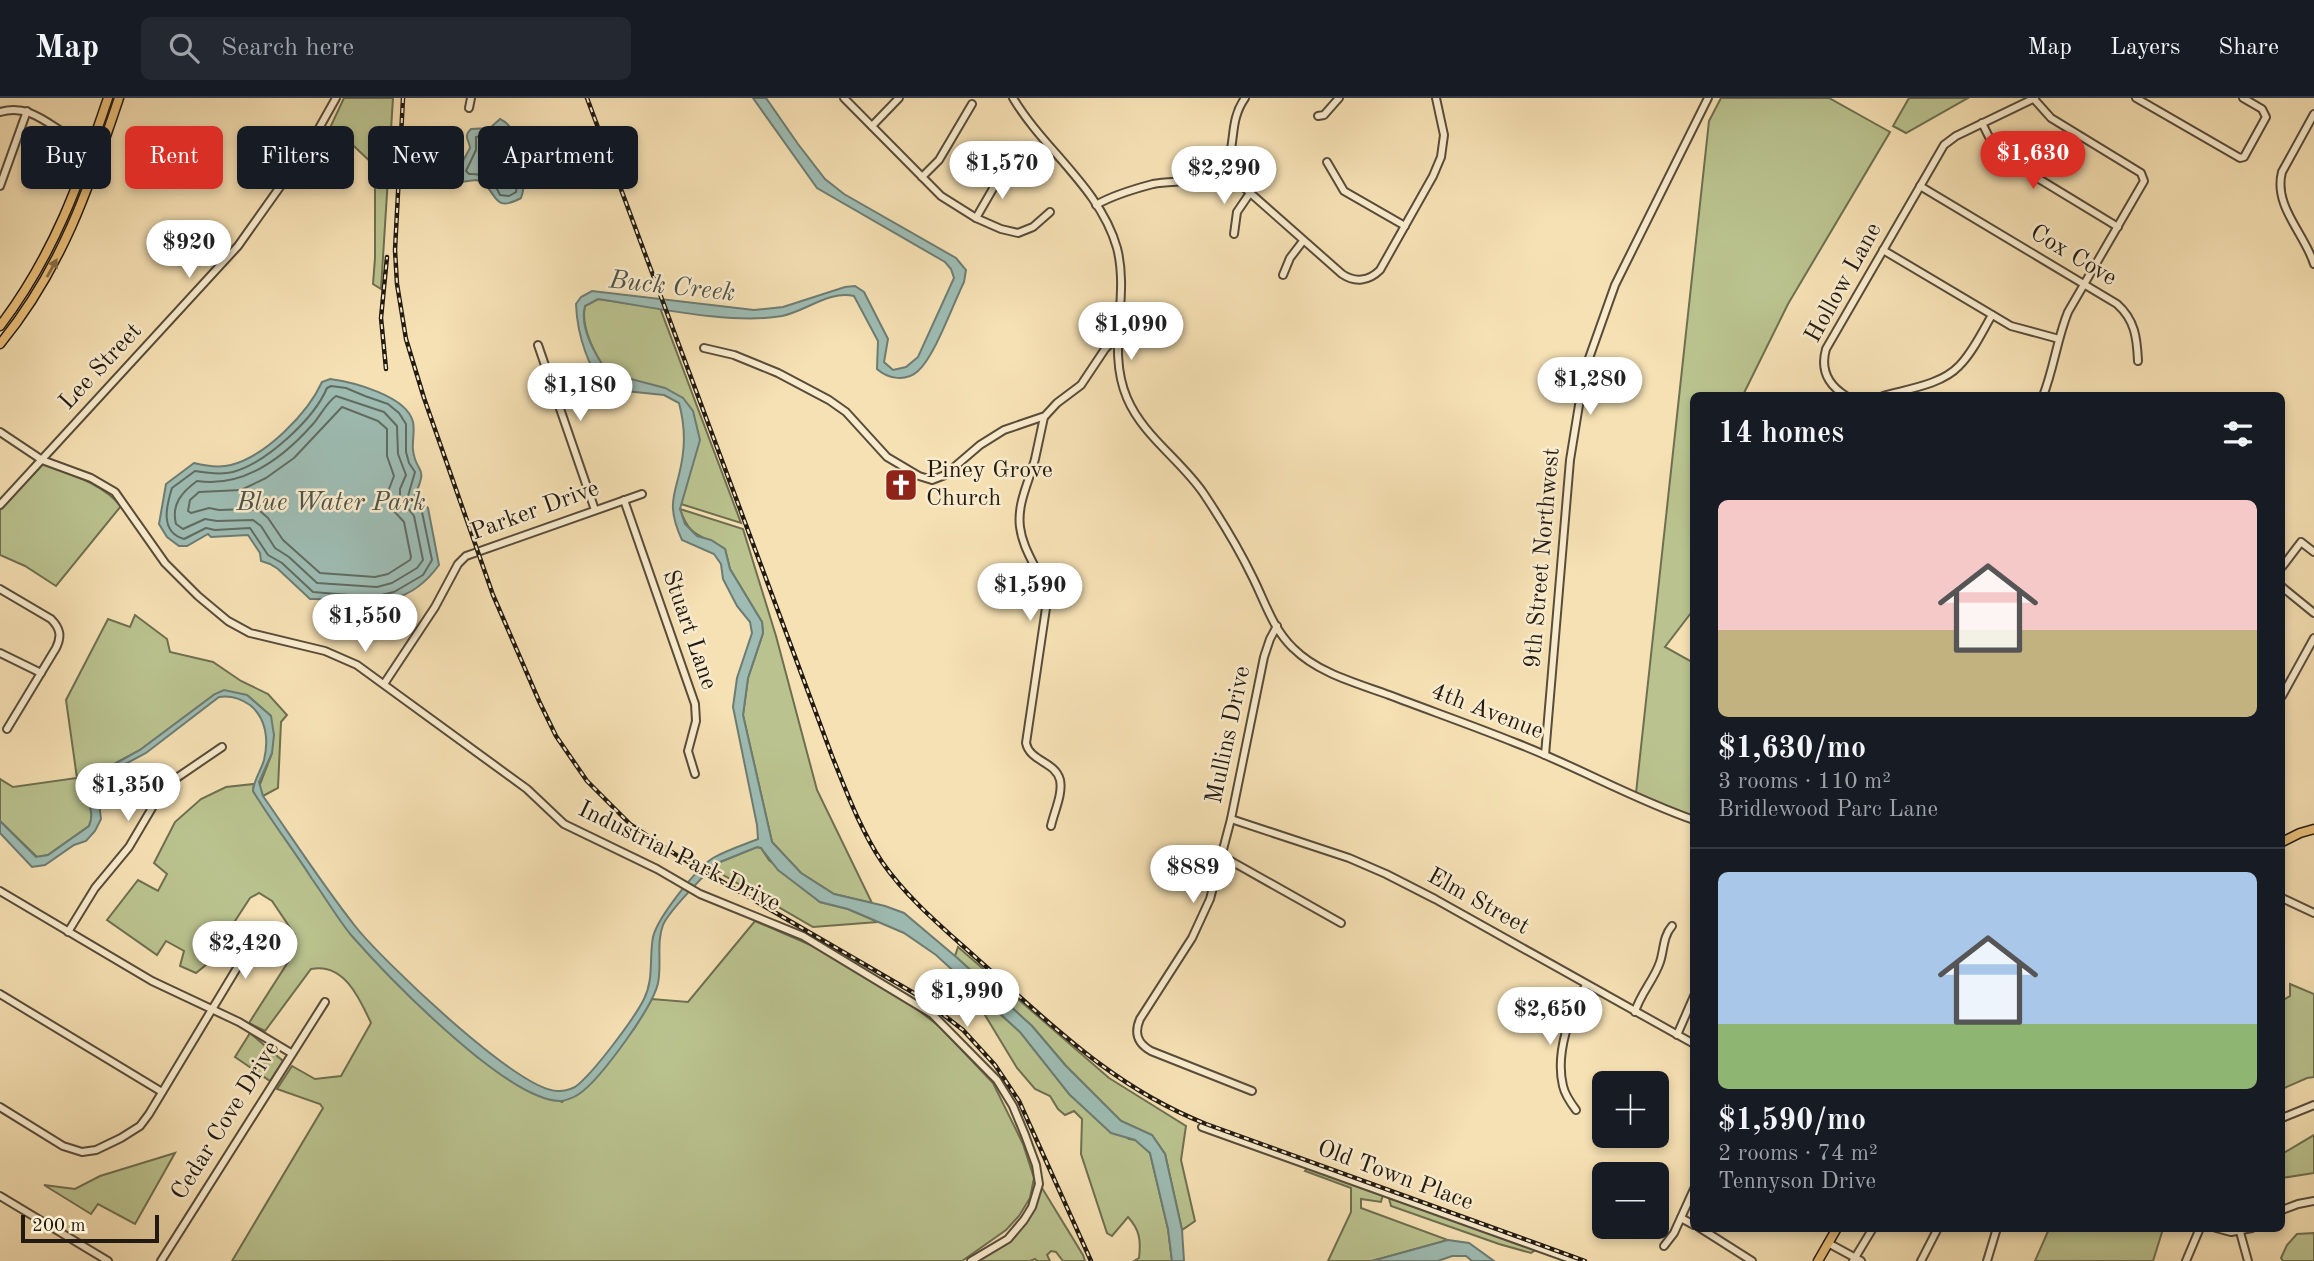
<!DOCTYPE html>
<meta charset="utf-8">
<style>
:root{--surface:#171b24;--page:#242831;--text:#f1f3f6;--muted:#9ea1a6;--line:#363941;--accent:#d93025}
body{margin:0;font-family:"Old Standard TT",serif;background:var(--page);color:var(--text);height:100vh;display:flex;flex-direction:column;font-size:26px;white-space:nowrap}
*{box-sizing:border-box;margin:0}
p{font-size:23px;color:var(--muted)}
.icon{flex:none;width:38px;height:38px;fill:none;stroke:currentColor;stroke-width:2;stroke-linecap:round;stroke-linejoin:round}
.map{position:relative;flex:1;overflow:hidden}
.sheet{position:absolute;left:1690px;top:294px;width:595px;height:840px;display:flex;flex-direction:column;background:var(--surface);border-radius:10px;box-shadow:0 4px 10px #0003}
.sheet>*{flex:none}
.hud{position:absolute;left:21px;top:28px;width:665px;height:63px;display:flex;gap:14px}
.tools{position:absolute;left:1592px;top:973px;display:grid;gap:14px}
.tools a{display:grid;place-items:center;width:77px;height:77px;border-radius:10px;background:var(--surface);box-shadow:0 4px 10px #0003;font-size:35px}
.scale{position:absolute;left:21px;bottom:18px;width:138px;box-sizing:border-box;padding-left:7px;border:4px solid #231b12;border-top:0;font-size:19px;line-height:24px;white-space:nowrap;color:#231b12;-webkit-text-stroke:5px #f9ecce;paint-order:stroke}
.price{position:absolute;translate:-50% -60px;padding:0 16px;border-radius:24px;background:#fff;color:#222;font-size:23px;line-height:46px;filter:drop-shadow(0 2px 4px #0008)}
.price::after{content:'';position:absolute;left:50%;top:42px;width:21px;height:16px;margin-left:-10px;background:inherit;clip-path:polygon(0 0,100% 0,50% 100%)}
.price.on{background:var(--accent);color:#fff}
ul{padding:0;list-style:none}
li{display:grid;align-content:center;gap:14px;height:371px;padding:0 28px}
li+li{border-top:2px solid var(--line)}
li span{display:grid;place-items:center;height:217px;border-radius:10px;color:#555}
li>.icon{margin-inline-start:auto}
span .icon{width:126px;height:126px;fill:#fffc;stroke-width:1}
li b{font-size:30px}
h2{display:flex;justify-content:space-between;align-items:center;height:84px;padding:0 28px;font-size:30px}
.pill{padding:0 24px;border-radius:10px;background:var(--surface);box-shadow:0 4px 10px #0003;font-size:24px;line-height:63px}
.pill.on{background:var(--accent);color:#fff}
header{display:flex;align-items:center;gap:42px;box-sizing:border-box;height:98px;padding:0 35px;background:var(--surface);border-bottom:2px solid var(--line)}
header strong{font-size:33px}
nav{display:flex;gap:38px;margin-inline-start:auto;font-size:24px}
.search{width:490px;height:63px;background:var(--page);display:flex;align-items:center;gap:18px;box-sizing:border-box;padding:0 24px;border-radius:10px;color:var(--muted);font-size:26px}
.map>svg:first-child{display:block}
.green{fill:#bac38f;stroke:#6e6f50;stroke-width:2}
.water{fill:#9ebcb3;stroke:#6d7c73;stroke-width:2}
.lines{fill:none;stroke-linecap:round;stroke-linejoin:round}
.shore{stroke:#606c62;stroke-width:2}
.minor-casing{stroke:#584c3a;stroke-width:10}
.major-casing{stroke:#231b12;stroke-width:11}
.minor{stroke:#f9ecce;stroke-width:6}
.major{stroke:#ebc07a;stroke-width:8}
.rail-casing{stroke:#231b12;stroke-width:4.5}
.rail{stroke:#f9ecce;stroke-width:2;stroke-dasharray:5;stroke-linecap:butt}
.oneway{fill:#876e46}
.labels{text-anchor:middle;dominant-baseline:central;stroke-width:5;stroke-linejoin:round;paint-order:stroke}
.street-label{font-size:24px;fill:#231b12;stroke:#f9ecce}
.poi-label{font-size:24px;fill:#231b12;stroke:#f9ecce;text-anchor:start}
.water-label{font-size:26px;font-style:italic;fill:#4e534a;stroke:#f9ecce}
</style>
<header>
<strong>Map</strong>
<div class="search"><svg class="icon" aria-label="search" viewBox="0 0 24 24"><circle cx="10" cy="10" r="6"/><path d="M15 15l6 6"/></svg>Search here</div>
<nav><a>Map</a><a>Layers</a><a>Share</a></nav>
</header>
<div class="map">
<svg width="2314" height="1163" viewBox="0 0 2314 1163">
<rect width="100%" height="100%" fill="#f6e1b4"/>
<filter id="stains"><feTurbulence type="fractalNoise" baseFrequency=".00286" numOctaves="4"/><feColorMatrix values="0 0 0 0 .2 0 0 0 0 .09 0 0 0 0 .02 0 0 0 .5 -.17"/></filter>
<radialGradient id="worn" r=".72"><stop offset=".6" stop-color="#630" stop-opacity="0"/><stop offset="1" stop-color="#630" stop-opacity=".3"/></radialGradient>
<g class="green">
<path d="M344,0H393L381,191L373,186L375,160V68L340,35L328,34Z"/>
<path d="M1721,0H1829L1890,34L1788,206L1743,297L1694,298V511L1665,549L1694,565V719L1636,695L1709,23Z"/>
<path d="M1909,0H1968L1906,35L1893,28Z"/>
<path d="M598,201L660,210L741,425L681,406L687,382L683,300L608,276C596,258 580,230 585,208Z"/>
<path d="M43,366C71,377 100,384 121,408L56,488L25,468L0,457V412Z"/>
<path d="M680,411L743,431L776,538L817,692L872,805L834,796L801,775L772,744L743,617L748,580L763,535L762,524L730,471L725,451C701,436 690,441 680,411Z"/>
<path d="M135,517L167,541L170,554L213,564L241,583L268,596L287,617L281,624L278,690L263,698L259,689L272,655L271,618L247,597L215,596L140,652L97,675L84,694C90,705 95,716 89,728L48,757L37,759L0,723V681L13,689L77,680L66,602L108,521L130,529Z"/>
<path d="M254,686L253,693L350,835L477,959L562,1004L634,931L652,901L688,904L755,823L815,849L913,908L939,928L993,985L1023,1046L1034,1080L1030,1100L1019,1118L1006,1132L962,1163H232L323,1010L320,1006L277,991L292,968L315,981L341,978L371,925C360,901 344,864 311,871L265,933L249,925L288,864L295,837L272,803L259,795L250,800L207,866L196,875L180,868L184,853L166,843L157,857L107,822L138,782L158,793L167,776L154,765L175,724L201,701L226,689Z"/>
<path d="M757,749L761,750L769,762L820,804L848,811L878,824L813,829L711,770L720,764Z"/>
<path d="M958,849L1109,980L1186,1028L1181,1062L1195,1123L1182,1132L1165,1056L1152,1037L1121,1023L1066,968L1032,928L955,858Z"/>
<path d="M965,884L1020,934L1070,997L1129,1041L1136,1042L1150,1055L1168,1131L1172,1163H1134L1139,1160C1141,1143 1140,1132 1128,1119L1112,1138L1107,1135L1081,1056L1082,1021L1074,1013L1065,1017L1058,1011L1050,998L1035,991L1017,970Z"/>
<path d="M2290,886L2314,896V979L2307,980L2282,991V900L2285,901L2290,898Z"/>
<path d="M250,935L283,963L270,983L235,959Z"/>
<path d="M2314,1037V1075L2282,1080V1056Z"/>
<path d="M175,1055L135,1126L98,1106L91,1116L44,1087L75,1091L100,1078Z"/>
<path d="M1307,1070L1383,1096L1381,1104L1361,1101V1110L1448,1142L1372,1163H1328L1351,1114V1090L1305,1073Z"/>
<path d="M1042,1090L1083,1157L1085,1163H1063L1056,1154L1051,1153L1047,1157L1050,1163H1037L1035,1161L1030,1163H978C1013,1143 1029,1129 1042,1090Z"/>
<path d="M1389,1100L1537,1151L1531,1155L1499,1146L1391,1108Z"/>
<path d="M2049,1131V1130L2163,1131L2153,1163H2035Z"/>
<path d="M2314,1135V1163H2283L2281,1160L2287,1147L2297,1136Z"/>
</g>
<g class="water">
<path d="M753,0H766L798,46L825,81L844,96L956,160L966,172L964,184C953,206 935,258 918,273C906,284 888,281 877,271L878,243L854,198C830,192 806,213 782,218C731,227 652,209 598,201L585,208C579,230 596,258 608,275L665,290L683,300L693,313L700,342L680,411L685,426L697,438L711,442L725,451L730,471L762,524L763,535L748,580L743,617L772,744L801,775L834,796L885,808L904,815L955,858L1032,928L1066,968L1121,1023L1152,1037L1165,1056L1182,1132L1184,1163H1172L1168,1131L1150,1055L1135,1042L1111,1035L1070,997L1020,934L936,857L904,835L848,811L820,804L778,772L761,750L757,749L720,764L711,770C699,784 669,812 663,827C656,845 662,866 658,885C653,909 600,982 579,996C575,999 565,1003 560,1003C506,1002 387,878 351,837C337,820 325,799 312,781C293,751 271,723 253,693C254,681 261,673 264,662C269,641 266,620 250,607C240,600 231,597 219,599L146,655L101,679L97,689L101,721L95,733L86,743L74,747L45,767L32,769L0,735V723L36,759L48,757L89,728C96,712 85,702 83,688L88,681L140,652L215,596L224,592L247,597L271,618L274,637L272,655L259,684L263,698C293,741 322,786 355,828C382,862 520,995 559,993C563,993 571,991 575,989C592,977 634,921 644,901C654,881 649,861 653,839C658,819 696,771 713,760C727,752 743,747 758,741L757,727L733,609L737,580L752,535L750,524L737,508L723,481L721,466L714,456L682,442C663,401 679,393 683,355C685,339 683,320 679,305L664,297L615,292C588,282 577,232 576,206L581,199L592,193L754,212L783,209L845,189L855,188L864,194L888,241L884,264L893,272L906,269L918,259L954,180L951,171L945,164L817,90Z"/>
<path d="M500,21C522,31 529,79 521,100C495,114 498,99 483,84L476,82L453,85L452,83L470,50C469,41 463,39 471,31L490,30Z"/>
<path d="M330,281C353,284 407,298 413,324C415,333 412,343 413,352C416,377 429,366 415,397L428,410L439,467C402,518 362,500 310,501L278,471L270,466L261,463L260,455L248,437L211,439L208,436L187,448H179L167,439L159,426L166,386L194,365C206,368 219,370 231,367C266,358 308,315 322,284Z"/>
<path d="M1448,1142L1469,1145L1494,1163H1472L1466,1158H1452L1438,1163H1372Z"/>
</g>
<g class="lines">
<g class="shore">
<path d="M503,31C515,47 520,75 516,94L509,98L500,97C494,83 485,75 469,76L466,73L476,52V39L492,36Z"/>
<path d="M498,44L504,49L508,80L505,83L492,72L480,65L486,47Z"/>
<path d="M331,288L346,290L365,298L388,306L399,315L406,326V354L409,365L415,374L408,398L422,414L432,462L423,477L394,494L377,498H361L313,494L282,465L268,457L250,430L215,432L206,430L184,441C160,434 166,409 172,390L195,373C207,375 221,377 233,374C266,365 314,321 327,290Z"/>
<path d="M336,298L384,314L397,328L398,356L406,377L400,391V400L414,418L423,462L417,470L392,485L377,489L317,485L289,459L275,450L261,428L253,422L217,423L205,421L183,431L176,426C171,406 182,394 197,383C243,390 283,360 313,326C320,318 327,304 336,298Z"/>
<path d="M342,309L378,323L387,331V358L394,378L389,391L390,403L394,413L404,424L411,459L410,462L388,476L375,479L320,475L283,442L268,420L260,413L249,411L219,412L209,410L191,415L188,413L190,402L199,394L241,392L266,380L294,360Z"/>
</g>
<defs>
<g id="minor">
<path d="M844,0L941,98L976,120L1001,131L1018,135L1033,129L1050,114"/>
<path d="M1013,0C1044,52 1100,90 1117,150C1130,200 1106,251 1127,300C1143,338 1181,362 1204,396C1222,423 1239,451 1253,480C1265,504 1273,531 1293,550C1318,575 1356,585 1389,597C1431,613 1474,628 1516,645C1576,668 1633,701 1694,722"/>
<path d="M2136,0L2240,60L2244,59L2266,19L2262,11L2243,0"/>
<path d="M2034,1L2051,20L2141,75L2144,83L2068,214C2057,241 2054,270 2043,298"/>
<path d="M469,10L471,0"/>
<path d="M0,14C25,7 41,20 61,33C71,39 81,43 92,47"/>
<path d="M2314,16L2282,74C2273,108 2305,136 2314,166"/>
<path d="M1318,18L1324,17L1339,0"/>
<path d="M1982,25L1994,49L2003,59L2118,129"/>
<path d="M872,28L899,0"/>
<path d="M1327,64L1344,93L1405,128"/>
<path d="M1222,70L1342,176C1355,185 1369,183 1380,172L1433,78L1441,59L1444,37L1436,0"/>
<path d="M922,79L939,62L972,6"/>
<path d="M0,88L27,13"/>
<path d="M1920,88L2117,206C2135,222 2137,240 2138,263"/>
<path d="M1096,107C1113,97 1134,91 1153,86C1175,81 1210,88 1225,67C1237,48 1228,24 1245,0"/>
<path d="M976,120L1002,75L1012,68"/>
<path d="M1234,136L1237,114L1250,95"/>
<path d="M1883,152L2011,228L2059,241"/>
<path d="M1283,177L1290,160L1303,143"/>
<path d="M538,247L595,412"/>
<path d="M704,250L734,257L778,275L829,302L846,314L887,359L919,378L932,382L945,377L980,347L1004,332L1045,318L1057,305L1081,287L1105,251L1117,239"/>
<path d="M1846,298C1828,287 1820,272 1826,251L1944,47L1956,38L2035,0"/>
<path d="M1883,298C1907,291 1941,287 1959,268C1973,254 1982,234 1992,217"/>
<path d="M1044,319C1041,333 1038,347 1035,361C1029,384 1017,405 1020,429C1024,460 1047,477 1046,510L1026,645C1030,664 1055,663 1060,682C1063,696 1054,714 1051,728"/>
<path d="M0,334L42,362L91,380L115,394L165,465L198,498L228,523L250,535L325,553L357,567L527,691L564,726L657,771L700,796L803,838L932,916L997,982L1013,1008L1025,1037L1036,1067L1039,1086L1032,1109L1024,1122L1008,1141L971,1163"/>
<path d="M624,402L695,606L696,623L688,653L695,676"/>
<path d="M0,407L238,148L309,48L336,0"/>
<path d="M2282,469L2301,444L2314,454"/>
<path d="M2282,489L2314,515"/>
<path d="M0,491L51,521C60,530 62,538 56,550L7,631"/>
<path d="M0,555L41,575"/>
<path d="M384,586L435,509L458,466L466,458L642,396"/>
<path d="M2282,598L2314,540"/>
<path d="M1545,657L1570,362L1579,307L1588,263L1615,187L1708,0"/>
<path d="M1231,721L1349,760L1386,776L1435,801L1694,946"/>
<path d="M1222,758L1341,825"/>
<path d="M0,793L152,883L239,924L291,955"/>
<path d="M2282,800L2314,815"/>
<path d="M68,834L95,790L129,749L162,693L178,679L222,649"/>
<path d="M0,896L162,994"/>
<path d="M1635,914C1640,896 1654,882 1660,864C1664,852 1663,838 1672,828"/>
<path d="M1677,937L1694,898"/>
<path d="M1252,993L1151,953C1137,945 1134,935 1140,921L1192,840L1210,801L1231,721L1264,559L1270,541L1277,528"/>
<path d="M0,1009L63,1048L82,1054L96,1052L121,1040L140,1028L149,1016L255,840"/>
<path d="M1576,1012C1570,1004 1565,997 1563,988C1555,955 1570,914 1586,887"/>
<path d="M2282,1020L2314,1007"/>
<path d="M1202,1029L1576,1163"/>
<path d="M0,1098L108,1163"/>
<path d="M2282,1112L2298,1106L2314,1103"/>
<path d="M1681,1120L1694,1127"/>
<path d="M1700,1130L1752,1163"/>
<path d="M2216,1130L2231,1134L2252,1130"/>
<path d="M2240,1134L2248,1163"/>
<path d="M1828,1145L1861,1163"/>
<path d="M1664,1148L1674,1135L1694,1091"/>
<path d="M161,1163L325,904"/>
<path d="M1853,1163L1873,1130"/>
<path d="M1921,1163L1938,1130"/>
<path d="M1987,1163L1997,1130"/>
<path d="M2186,1163L2200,1130"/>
</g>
<g id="major">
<path d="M0,228C54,157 80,83 108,0"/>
<path d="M0,246C61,172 89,90 119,0"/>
<path d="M2282,744L2300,735L2314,731"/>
<path d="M1818,1163L1837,1130"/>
</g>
</defs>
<use href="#minor" class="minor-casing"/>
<use href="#major" class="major-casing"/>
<use href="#minor" class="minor"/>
<use href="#major" class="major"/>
<defs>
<g id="rail">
<path d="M403,0L395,152L397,186L406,241L424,300L493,497L539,603L556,638L587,683L630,726L678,758L919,898L963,932L995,967L1019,1003L1091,1163"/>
<path d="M587,0L832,658C847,695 860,731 882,764C909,803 948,834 983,866C1055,930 1115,990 1206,1026L1585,1163"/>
<path d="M386,271L381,220L387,159"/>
</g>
</defs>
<use href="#rail" class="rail-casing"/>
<use href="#rail" class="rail"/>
</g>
<defs><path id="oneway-solid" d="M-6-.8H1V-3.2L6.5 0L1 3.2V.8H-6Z" transform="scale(1.75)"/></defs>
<use class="oneway" href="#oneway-solid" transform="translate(52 170) rotate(-61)"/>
<defs>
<symbol id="church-square" viewBox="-11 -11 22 22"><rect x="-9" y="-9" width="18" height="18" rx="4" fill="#8f2418" stroke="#f9ecce"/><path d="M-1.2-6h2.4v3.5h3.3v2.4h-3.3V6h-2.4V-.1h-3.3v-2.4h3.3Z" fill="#fff"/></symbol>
</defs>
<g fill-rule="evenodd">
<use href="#church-square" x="882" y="368" width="38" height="38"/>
</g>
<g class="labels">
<g class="street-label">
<text transform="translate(2073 158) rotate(31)">Cox Cove</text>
<text transform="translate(1844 185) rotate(-61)">Hollow Lane</text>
<text transform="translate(101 269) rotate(-47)">Lee Street</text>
<text transform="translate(535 413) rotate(-20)">Parker Drive</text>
<text transform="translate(1543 460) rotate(-85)">9th Street Northwest</text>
<text transform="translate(689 532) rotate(71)">Stuart Lane</text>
<text transform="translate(1487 614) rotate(21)">4th Avenue</text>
<text transform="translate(1229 637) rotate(-78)">Mullins Drive</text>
<text transform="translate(679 759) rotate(26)">Industrial Park Drive</text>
<text transform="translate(1478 804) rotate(29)">Elm Street</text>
<text transform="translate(226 1023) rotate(-58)">Cedar Cove Drive</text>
<text transform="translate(1395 1078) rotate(20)">Old Town Place</text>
</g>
<g class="poi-label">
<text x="926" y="373">Piney Grove<tspan x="926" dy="28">Church</tspan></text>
</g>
<g class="water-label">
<text transform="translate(672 189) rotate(6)">Buck Creek</text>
<text x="331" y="405">Blue Water Park</text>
</g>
</g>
<rect width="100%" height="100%" filter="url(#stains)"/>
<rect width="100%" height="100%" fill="url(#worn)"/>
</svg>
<div class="tools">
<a>+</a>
<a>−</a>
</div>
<div class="scale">200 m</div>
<b class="price on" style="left:2033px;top:93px">$1,630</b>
<b class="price" style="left:1002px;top:103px">$1,570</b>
<b class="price" style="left:1224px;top:108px">$2,290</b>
<b class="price" style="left:189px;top:182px">$920</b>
<b class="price" style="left:1131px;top:264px">$1,090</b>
<b class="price" style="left:1590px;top:319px">$1,280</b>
<b class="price" style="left:580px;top:325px">$1,180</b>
<b class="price" style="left:1030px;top:525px">$1,590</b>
<b class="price" style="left:365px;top:556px">$1,550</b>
<b class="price" style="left:128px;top:725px">$1,350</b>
<b class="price" style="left:1193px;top:807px">$889</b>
<b class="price" style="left:245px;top:883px">$2,420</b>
<b class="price" style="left:967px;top:931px">$1,990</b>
<b class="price" style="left:1550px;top:949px">$2,650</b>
<div class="hud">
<a class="pill">Buy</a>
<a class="pill on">Rent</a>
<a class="pill">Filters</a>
<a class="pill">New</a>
<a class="pill">Apartment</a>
</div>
<section class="sheet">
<h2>14 homes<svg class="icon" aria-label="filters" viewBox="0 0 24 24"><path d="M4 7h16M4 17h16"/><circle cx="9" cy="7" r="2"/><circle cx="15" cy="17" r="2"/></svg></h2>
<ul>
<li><span style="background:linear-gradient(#f6c9c9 60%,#c2b280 0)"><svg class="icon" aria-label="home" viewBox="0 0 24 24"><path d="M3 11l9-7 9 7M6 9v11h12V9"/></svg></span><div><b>$1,630/mo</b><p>3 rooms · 110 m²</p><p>Bridlewood Parc Lane</p></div></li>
<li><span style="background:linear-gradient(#a9c7e8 70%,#8fb573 0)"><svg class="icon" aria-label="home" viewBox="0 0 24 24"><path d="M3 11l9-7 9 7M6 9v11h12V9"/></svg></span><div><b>$1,590/mo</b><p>2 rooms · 74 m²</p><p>Tennyson Drive</p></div></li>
</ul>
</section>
</div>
